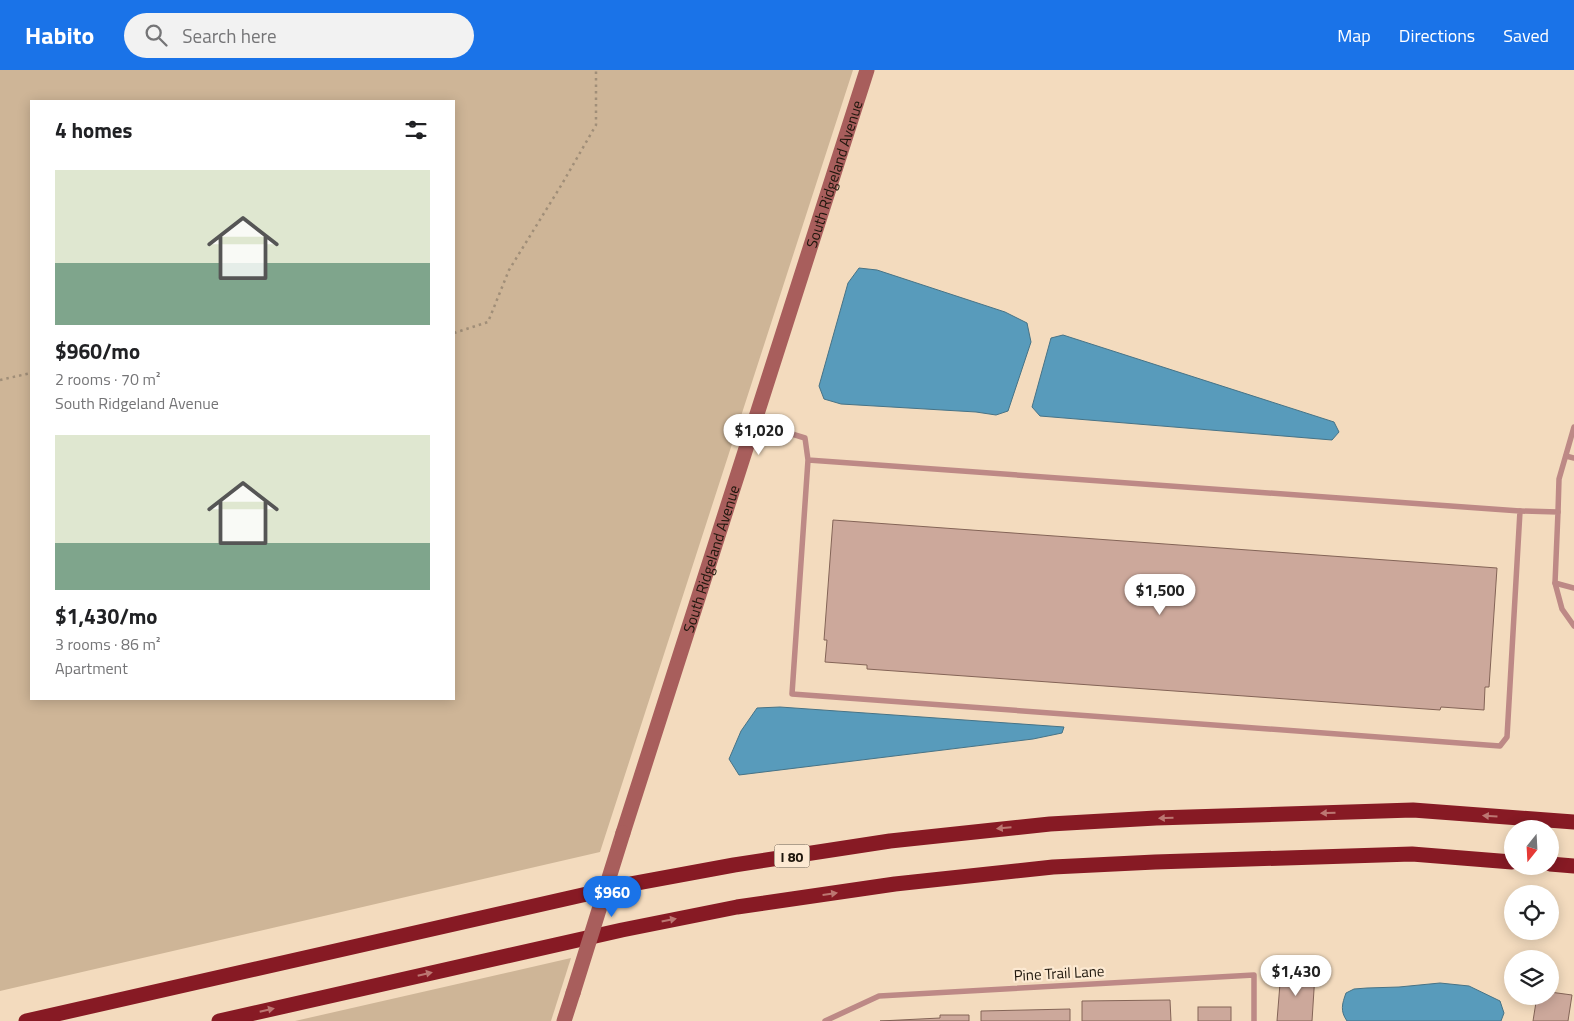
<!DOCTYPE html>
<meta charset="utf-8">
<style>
:root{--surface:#fff;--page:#f2f2f2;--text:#202124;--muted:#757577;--accent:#1a73e8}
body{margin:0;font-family:"Titillium Web",sans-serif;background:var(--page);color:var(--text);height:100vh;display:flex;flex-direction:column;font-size:19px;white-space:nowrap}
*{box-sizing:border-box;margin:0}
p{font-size:16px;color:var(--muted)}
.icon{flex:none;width:28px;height:28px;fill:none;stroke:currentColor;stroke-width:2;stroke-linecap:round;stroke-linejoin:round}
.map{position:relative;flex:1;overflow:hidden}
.panel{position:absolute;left:30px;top:30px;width:425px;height:600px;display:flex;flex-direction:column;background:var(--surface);border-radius:0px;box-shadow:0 2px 12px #0003}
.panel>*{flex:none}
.needle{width:32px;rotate:198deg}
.controls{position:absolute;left:1504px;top:750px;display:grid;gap:10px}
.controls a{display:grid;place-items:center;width:55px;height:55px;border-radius:50%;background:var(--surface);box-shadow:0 2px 12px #0003;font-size:25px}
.price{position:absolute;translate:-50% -42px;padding:0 11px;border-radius:18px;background:#fff;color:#222;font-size:16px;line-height:32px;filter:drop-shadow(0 1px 2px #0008)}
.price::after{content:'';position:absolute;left:50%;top:30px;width:15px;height:11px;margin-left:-8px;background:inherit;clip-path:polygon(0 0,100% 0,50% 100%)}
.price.selected{background:var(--accent);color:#fff}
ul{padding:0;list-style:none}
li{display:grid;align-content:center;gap:10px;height:265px;padding:0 25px}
li span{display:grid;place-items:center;height:155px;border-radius:0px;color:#555}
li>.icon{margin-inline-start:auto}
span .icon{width:90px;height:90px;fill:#fffc;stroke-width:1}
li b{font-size:21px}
h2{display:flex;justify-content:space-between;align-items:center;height:60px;padding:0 25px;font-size:21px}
header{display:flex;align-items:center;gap:30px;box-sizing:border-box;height:70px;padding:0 25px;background:var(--accent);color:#fff}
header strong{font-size:24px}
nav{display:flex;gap:28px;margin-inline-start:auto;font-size:18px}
.search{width:350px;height:45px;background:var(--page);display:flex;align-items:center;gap:12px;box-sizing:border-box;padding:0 18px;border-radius:28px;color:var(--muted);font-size:19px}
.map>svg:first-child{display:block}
.green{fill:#ceb597;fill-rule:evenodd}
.water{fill:#589bbb;stroke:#477386}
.building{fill:#cca89b;stroke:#846457}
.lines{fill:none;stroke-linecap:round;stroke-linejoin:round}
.path{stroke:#a08e78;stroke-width:2.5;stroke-dasharray:2.5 4;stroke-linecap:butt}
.lane{stroke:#bd8986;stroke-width:5.5}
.secondary{stroke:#a85e5c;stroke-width:15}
.highway{stroke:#871a24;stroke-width:15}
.secondary-bridge{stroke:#a85e5c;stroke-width:15}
.oneway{fill:#bc7772}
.labels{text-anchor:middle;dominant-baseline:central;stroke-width:4.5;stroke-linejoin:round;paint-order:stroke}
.shield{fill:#fce9d2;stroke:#615547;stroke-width:1}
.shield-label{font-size:14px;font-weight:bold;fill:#1e160c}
.street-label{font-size:15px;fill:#1e160c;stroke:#fce9d2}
</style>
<header>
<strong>Habito</strong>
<div class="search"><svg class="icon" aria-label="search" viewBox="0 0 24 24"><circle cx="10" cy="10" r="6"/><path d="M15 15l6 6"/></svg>Search here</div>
<nav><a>Map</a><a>Directions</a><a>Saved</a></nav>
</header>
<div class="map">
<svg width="1574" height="951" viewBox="0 0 1574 951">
<rect width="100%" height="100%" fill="#f3dbbe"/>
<g class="green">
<path d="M0,0H853L600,782L0,921ZM31,31H454V629H31Z"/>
<path d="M571,888L551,951H295Z"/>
</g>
<g class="water">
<path d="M859,198L877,200L1005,242L1027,253L1031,272L1008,341L996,345L976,342L841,334L824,329L819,316L848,213Z"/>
<path d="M1063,265L1334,352L1339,362L1332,370L1040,346L1032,337L1051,268Z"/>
<path d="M780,637L1064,657L1062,663L1033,669L739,705L729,689L741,661L757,638Z"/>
<path d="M1440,913L1469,916L1500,931L1504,943L1501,951H1347C1340,941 1342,934 1346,923L1354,919L1367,918L1399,917Z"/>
</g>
<g class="building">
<path d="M833,450L1497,498L1489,617H1485L1484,640L1441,637L1440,640L867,599V595L825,592L827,570H824Z"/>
<path d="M1281,901L1315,904L1312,951H1277Z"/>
<path d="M1550,922L1572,925L1568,951H1533L1537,926H1550Z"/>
<path d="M1170,930L1171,951H1082V931Z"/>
<rect x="1198" y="937" width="33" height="14"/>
<path d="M1070,939V951H981V941Z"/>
<path d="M940,945H969V951H880L940,948Z"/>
</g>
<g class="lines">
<g class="path">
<path d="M454,263L488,252L509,200L562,114L596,55V0"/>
<path d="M0,310L31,303"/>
</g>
<g class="lane">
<path d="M756,353L805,368L808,390L792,624L1500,676L1507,667L1520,441L808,390"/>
<path d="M1566,386L1574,388"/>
<path d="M1520,441L1558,442L1555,513L1562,539L1574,556"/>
<path d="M1558,442L1559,409L1574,357"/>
<path d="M1555,513L1574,518"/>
<path d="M825,951L879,926L1254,905V951"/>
</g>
<g class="secondary">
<path id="s1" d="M623,763L867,0"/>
<path d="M564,951L573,923"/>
</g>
<g class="highway">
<path d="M1550,794L1574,796"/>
<path d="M26,951L631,814L734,795L890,771L1050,754L1156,748L1413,740L1574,752"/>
<path d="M219,951L622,860L737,837L895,814L1053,797L1155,792L1412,784L1512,792"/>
</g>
<path class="secondary-bridge" d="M573,923L623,763"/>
</g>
<defs><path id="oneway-solid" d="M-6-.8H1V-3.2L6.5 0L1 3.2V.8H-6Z" transform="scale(1.25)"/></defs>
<g class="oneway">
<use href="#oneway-solid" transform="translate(1328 743) rotate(178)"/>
<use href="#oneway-solid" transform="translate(1490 746) rotate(-176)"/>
<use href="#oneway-solid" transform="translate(1166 748) rotate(178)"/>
<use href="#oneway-solid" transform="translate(1004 758) rotate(175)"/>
<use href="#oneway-solid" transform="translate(830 824) rotate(-8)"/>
<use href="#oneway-solid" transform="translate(669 850) rotate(-11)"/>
<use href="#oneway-solid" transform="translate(425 904) rotate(-13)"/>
<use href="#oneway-solid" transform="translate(267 940) rotate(-13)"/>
</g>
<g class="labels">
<rect class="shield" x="774.5" y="774.5" width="35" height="23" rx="4"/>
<g class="shield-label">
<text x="792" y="786">I 80</text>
</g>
<g class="street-label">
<text stroke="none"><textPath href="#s1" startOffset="692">South Ridgeland Avenue</textPath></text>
<text stroke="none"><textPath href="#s1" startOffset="288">South Ridgeland Avenue</textPath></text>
<text transform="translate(1059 903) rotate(-3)">Pine Trail Lane</text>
</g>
</g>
</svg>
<div class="controls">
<a><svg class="needle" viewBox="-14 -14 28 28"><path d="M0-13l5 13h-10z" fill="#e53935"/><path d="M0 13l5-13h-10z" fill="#757577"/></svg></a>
<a><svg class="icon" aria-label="locate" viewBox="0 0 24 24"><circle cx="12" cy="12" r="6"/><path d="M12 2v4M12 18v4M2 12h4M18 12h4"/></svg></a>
<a><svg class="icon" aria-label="layers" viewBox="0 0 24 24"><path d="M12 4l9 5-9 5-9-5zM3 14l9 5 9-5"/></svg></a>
</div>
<b class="price" style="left:759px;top:386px">$1,020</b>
<b class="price" style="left:1160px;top:546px">$1,500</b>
<b class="price selected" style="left:612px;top:848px">$960</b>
<b class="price" style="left:1296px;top:927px">$1,430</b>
<section class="panel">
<h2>4 homes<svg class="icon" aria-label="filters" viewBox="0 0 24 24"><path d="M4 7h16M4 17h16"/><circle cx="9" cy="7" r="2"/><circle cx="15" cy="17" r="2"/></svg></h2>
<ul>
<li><span style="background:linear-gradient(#dfe7d0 60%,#7fa58c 0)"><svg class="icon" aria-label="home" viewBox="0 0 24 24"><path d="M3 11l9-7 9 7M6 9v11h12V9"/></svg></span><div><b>$960/mo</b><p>2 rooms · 70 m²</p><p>South Ridgeland Avenue</p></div></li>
<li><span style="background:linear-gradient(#dfe7d0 70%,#7fa58c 0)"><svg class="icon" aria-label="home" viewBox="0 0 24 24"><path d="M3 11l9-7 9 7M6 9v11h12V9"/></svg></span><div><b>$1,430/mo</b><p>3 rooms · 86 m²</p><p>Apartment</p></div></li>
</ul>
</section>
</div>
